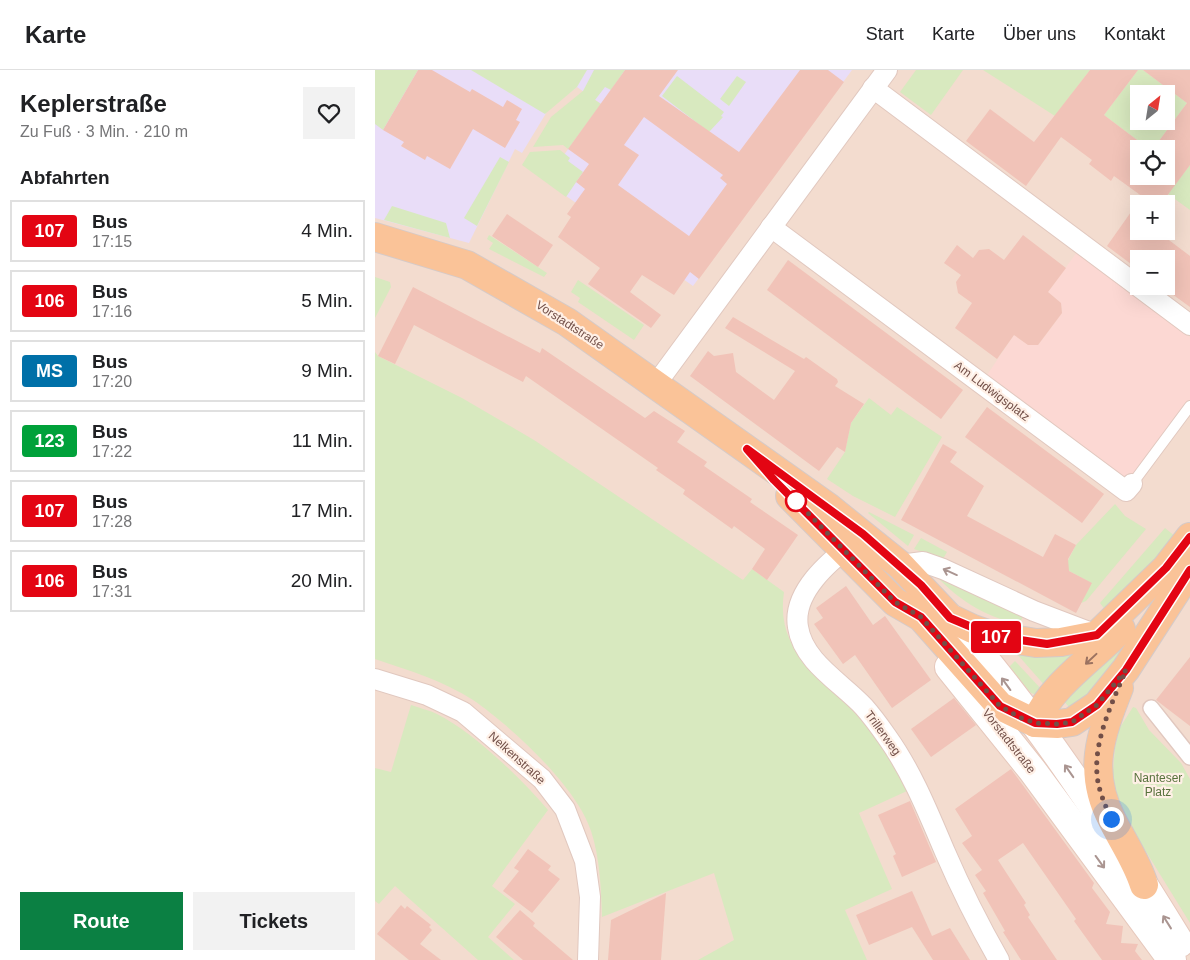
<!DOCTYPE html>
<html lang="de">
<head>
<meta charset="utf-8">
<style>
  body { margin:0; font-family:Helvetica,sans-serif; background:#f2f2f2; color:#202124; height:100vh; display:flex; flex-direction:column; font-size:19px; white-space:nowrap }
  * { box-sizing:border-box; margin:0 }
  p { font-size:16px; color:#757577 }
  .icon { flex:none; width:28px; height:28px; fill:none; stroke:currentColor; stroke-width:2; stroke-linecap:round; stroke-linejoin:round }
  .map { position:relative; flex:1; overflow:hidden }
  .sheet { display:flex; flex-direction:column; background:#fff; width:375px }
  .sheet>* { flex:none }
  .badge { padding:0 10px; border-radius:4px; font-size:18px; line-height:32px }
  .needle { width:32px; rotate:30deg }
  .fabs { position:absolute; left:755px; top:15px; display:grid; gap:10px }
  .fabs a { display:grid; place-items:center; width:45px; height:45px; border-radius:0px; background:#fff; box-shadow:0 5px 20px #0002; font-size:25px }
  .you { position:absolute; width:25px; height:25px; margin:-12px; border:4px solid #fff; border-radius:50%; background:#1a73e8; box-shadow:0 0 0 8px #1a73e833 }
  .map>.badge { position:absolute; translate:-50% -50%; box-shadow:0 0 0 2px #fff }
  h2 { padding:0 20px; font-size:19px; line-height:45px }
  .round { display:grid; place-items:center; flex:none; width:52px; height:52px; border-radius:0px; background:#f2f2f2 }
  .headline { display:flex; align-items:center; justify-content:space-between; height:85px; padding:0 20px }
  h1 { font-size:24px; font-weight:700; line-height:38px }
  .primary-button { display:flex; gap:10px; margin-top:auto; padding:10px 20px }
  .primary-button a { flex:1; height:58px; border-radius:0px; background:#0b8043; color:#fff; font-size:20px; font-weight:700; line-height:58px; text-align:center }
  .primary-button a+a { background:#f2f2f2; color:#202124 }
  ul { padding:0; list-style:none }
  li { display:flex; align-items:center; gap:15px; height:62px; margin:0 10px 8px; padding:0 10px; border:2px solid #e0e0e0; border-radius:0px }
  li div { flex:1 }
  li b { display:block; font-size:19px }
  li em { font-style:normal }
  li .badge { min-width:55px; font-weight:700; text-align:center }
  header { display:flex; align-items:center; gap:30px; box-sizing:border-box; height:70px; padding:0 25px; background:#fff; border-bottom:1px solid #e0e0e0 }
  header strong { font-size:24px }
  nav { display:flex; gap:28px; margin-inline-start:auto; font-size:18px }
  main { display:flex; flex:1; min-height:0 }
  .map>svg:first-child { display:block }
</style>
</head>
<body>
<header>
<strong>Karte</strong>
<nav><a>Start</a><a>Karte</a><a>Über uns</a><a>Kontakt</a></nav>
</header>
<main>
<section class="sheet">
<div class="headline"><div><h1>Keplerstraße</h1><p>Zu Fuß · 3 Min. · 210 m</p></div><a class="round"><svg class="icon" aria-label="heart" viewBox="0 0 24 24"><path d="M12 20l-8-8c-3-5 5-10 8-4 3-6 11-1 8 4z"/></svg></a></div>
<h2>Abfahrten</h2>
<ul>
<li><span class="badge" style="background:#e30513;color:#fff">107</span><div><b>Bus</b><p>17:15</p></div><em>4 Min.</em></li>
<li><span class="badge" style="background:#e30513;color:#fff">106</span><div><b>Bus</b><p>17:16</p></div><em>5 Min.</em></li>
<li><span class="badge" style="background:#0070a8;color:#fff">MS</span><div><b>Bus</b><p>17:20</p></div><em>9 Min.</em></li>
<li><span class="badge" style="background:#00a13a;color:#fff">123</span><div><b>Bus</b><p>17:22</p></div><em>11 Min.</em></li>
<li><span class="badge" style="background:#e30513;color:#fff">107</span><div><b>Bus</b><p>17:28</p></div><em>17 Min.</em></li>
<li><span class="badge" style="background:#e30513;color:#fff">106</span><div><b>Bus</b><p>17:31</p></div><em>20 Min.</em></li>
</ul>
<div class="primary-button"><a>Route</a><a>Tickets</a></div>
</section>
<div class="map">
<svg width="815" height="890" viewBox="0 0 815 890">
  <rect width="100%" height="100%" fill="#fcebe0"/>
  <path fill="#f3dccf" fill-rule="evenodd" d="M0,0h815v890h-815zM764,24h27v27h-27zM764,79h27v27h-27zM764,134h27v27h-27zM764,189h27v27h-27z"/>
  <path fill="#fcd8d3" d="M702,182l113,85v69l-58,78 -145,-109 27,-40 14,10h10l24,-32 -1,-10 -13,-11z"/>
  <path fill="#e9ddf8" d="M0,0h477l-159,216 -148,-105 56,-77 -24,-17 -29,23 -26,43 -7,-4 -46,94 -94,-25z"/>
  <g fill="#d8e9bf" fill-rule="evenodd">
    <path d="M0,0h43l-35,60 -8,-6z"/>
    <path d="M96,0h116l-10,17 -32,27z"/>
    <path d="M219,0h31l-14,20 -6,-3 -10,13 6,4 -33,45 -5,-4 -30,2 18,-30 32,-26z"/>
    <path d="M541,0h47l-32,45 -31,-23z"/>
    <path d="M608,0h107l-35,46z"/>
    <path d="M763,0h5l44,33 -34,46h-4l-45,-34zM764,24h27v27h-27z"/>
    <path d="M302,6l47,36 -3,4 2,1 -14,15 -47,-36z"/>
    <path d="M362,6l9,6 -17,24 -9,-7z"/>
    <path d="M185,80l10,8 -2,3 15,11 -17,25 -44,-32 8,-13z"/>
    <path d="M125,87l9,5 -32,64 -13,-8z"/>
    <path d="M815,95v45l-22,-16z"/>
    <path d="M17,136l54,17 4,15 -66,-18z"/>
    <path d="M114,165l58,38 -3,4 -55,-28 4,-6 -6,-4z"/>
    <path d="M0,207l15,5 1,5 -16,31z"/>
    <path d="M203,210l66,45 -10,15 -56,-38 2,-4 -9,-6z"/>
    <path d="M0,282l3,4 84,42 72,42 209,140 9,-11 32,23c-9,61 37,83 72,122 21,23 37,50 51,77l-48,22 33,76 -47,21 22,50h-169l36,-20 -20,-67 -112,44c-1,-28 -2,-59 -11,-86 -14,-44 -80,-105 -118,-131 -29,-19 -65,-30 -98,-41z"/>
    <path d="M494,328l22,17 6,-8 45,30 -47,80 -42,-21 -26,-17 18,-27 6,-29z"/>
    <path d="M740,434l10,12 21,13 -60,72 -5,2 10,-20 -27,-15 12,-23z"/>
    <path d="M494,442l45,23 -6,11 -40,-33z"/>
    <path d="M790,458l12,10 -71,73 -6,-8z"/>
    <path d="M546,468l26,14 -4,7 -29,-10z"/>
    <path d="M557,501l93,42 -6,11c-35,-7 -64,-26 -87,-53z"/>
    <path d="M779,532l7,5 -79,95 -13,5 -8,-9 75,-72z"/>
    <path d="M727,569l-55,49 -30,-34 1,-3z"/>
    <path d="M640,591l28,30 -6,4 -6,-2 -22,-26z"/>
    <path d="M36,635c8,3 18,5 26,9 36,18 85,65 111,96l-56,76 23,18 -27,33 26,23h-36l-83,-74 -16,18 -4,-3v-133l16,4z"/>
    <path d="M758,637l3,1 13,22 32,33 9,16v144l-56,-91 -20,-41 -2,-10 3,-33 4,-19z"/>
  </g>
  <g fill="#f1c3b8" fill-rule="evenodd">
    <path d="M43,0h14l38,22 2,-3 31,18 4,-7 15,9 -6,11 4,2 -15,26 -32,-19 -23,40 -23,-13 -2,4 -24,-14 3,-4 -21,-12z"/>
    <path d="M250,0h53l-19,26 80,56 61,-82h28l16,12 -145,197 -9,-7 -16,23 -32,-20 -12,17 31,23 -10,13 -63,-44 12,-16 -42,-31 13,-20 -4,-3 18,-25 -9,-7 13,-18 -21,-15zM269,47l79,58 -3,3 7,6 -38,52 -71,-51 21,-30 -15,-10z"/>
    <path d="M715,0h48l-34,45 45,34h-10v27h27v-27h-13l34,-46 -44,-33h47v95l-29,39h-24l6,-7 -29,-21 -3,5 -22,-17 3,-4 -31,-23 -35,49 -60,-45 24,-32 44,33z"/>
    <path d="M756,142l8,6v13h18l33,25v51l-29,-21h5v-27h-27v11l-32,-24z"/>
    <path d="M132,144l46,31 -15,22 -46,-31z"/>
    <path d="M648,165l43,33 -18,24 13,11 1,10 -24,32h-10l-14,-10 -17,24 -42,-31 17,-25 -14,-10 -2,-11 5,-7 -17,-12 13,-18 16,13 6,-8 10,-1 15,11z"/>
    <path d="M413,190l175,130 -22,29 -174,-129z"/>
    <path d="M38,217l127,66 2,-5 103,70 9,-7 31,20 -8,11 30,20 -3,4 48,33 -2,3 48,33 -31,45 -15,-11 13,-20 -31,-23 -2,3 -49,-35 2,-4 -29,-20 2,-2 -132,-92 -3,6 -109,-57 -19,39 -17,-8z"/>
    <path d="M358,247l71,42 2,-2 31,22 1,3 -3,4 29,18 -13,19 -6,29 -8,-5 -18,24 -129,-95 18,-25 6,5 19,-3 3,19 38,28 21,-29 -70,-43z"/>
    <path d="M612,337l117,87 -22,29 -117,-86z"/>
    <path d="M568,374l14,8 -7,10 34,24 -17,30 76,41 12,-23 21,11 -8,14 1,12 23,12 -16,30 -175,-93z"/>
    <path d="M471,516l27,39 12,-9 46,64 -39,28 -37,-53 -12,9 -29,-40 9,-6 -7,-10z"/>
    <path d="M815,587v69l-34,-26z"/>
    <path d="M579,628l22,27 -45,32 -20,-28z"/>
    <path d="M636,699l83,114 -2,5 18,24 -4,12 17,2 -2,17 17,1 -3,7 7,9h-40l-28,-39 2,-2 -53,-76 -25,17 28,43 -2,2 6,10 -2,2 29,43h-36l-18,-28 2,-1 -22,-38 3,-2 -11,-16 7,-5 -20,-27 10,-7 -17,-27z"/>
    <path d="M535,731l26,61 -34,15 -9,-21 3,-2 -18,-39z"/>
    <path d="M153,779l23,17 -3,4 12,9 -28,34 -29,-22 16,-20 -5,-3z"/>
    <path d="M537,821l20,45 18,-8 20,32h-37l-21,-33 -43,18 -13,-30z"/>
    <path d="M291,823l-5,67h-53l3,-40z"/>
    <path d="M26,835l4,4 2,-3 24,19 -2,2 3,3 -12,14 21,16h-32l-32,-26z"/>
    <path d="M145,840l15,13 -2,3 40,34h-50l-27,-23z"/>
  </g>
  <g fill="none" stroke-linecap="round" stroke-linejoin="round">
    <g stroke="#e1c8bf" stroke-width="12">
      <path id="service" d="M757,414l58,-78"/>
    </g>
    <g stroke="#e1c8bf" stroke-width="18">
      <path id="pedestrian" d="M776,638l39,49"/>
    </g>
    <g stroke="#e1c8bf" stroke-width="22">
      <g id="minor">
        <path d="M498,18l317,237"/>
        <path d="M396,157l355,264 6,-7"/>
        <path d="M281,314l231,-314"/>
        <path d="M479,472c-24,19 -62,50 -56,85 5,35 44,56 66,80 8,9 16,20 23,30 25,35 41,75 58,115 16,37 34,73 54,108"/>
        <path d="M525,495l23,-3 20,7 91,42 63,24"/>
        <path d="M0,609l52,16 36,17 79,67 23,30 20,52 5,36 -2,63"/>
      </g>
    </g>
    <g stroke="#e6c8bc" stroke-width="30">
      <g id="secondary">
        <path d="M575,548c88,100 160,211 230,325"/>
        <path d="M574,597l83,103 140,190"/>
      </g>
    </g>
    <g stroke="#d5cac8" stroke-width="30">
      <g id="primary">
        <path d="M0,167l92,28 100,57 261,185 72,58 50,53 23,11 20,7 43,7 25,-1 36,-7 69,-67 24,-31"/>
        <path d="M415,426l105,106 26,15 79,89 35,17 23,1 14,-2 25,-17 29,-36 64,-99"/>
        <path d="M744,618c-19,48 -32,84 -7,132 11,22 25,42 32,65"/>
        <path d="M660,653c16,-38 58,-65 86,-94"/>
      </g>
    </g>
    <use href="#service" stroke="#fff" stroke-width="10"/>
    <use href="#pedestrian" stroke="#fff" stroke-width="15"/>
    <use href="#minor" stroke="#fff" stroke-width="20"/>
    <use href="#secondary" stroke="#fff" stroke-width="28"/>
    <use href="#primary" stroke="#fac398" stroke-width="28"/>
  </g>
  <defs><path id="oneway-shaft" d="M-6 0H5M1.5-3L5.5 0L1.5 3" fill="none" stroke-width="1.6" stroke-linecap="round" stroke-linejoin="round" transform="scale(1.25)"/></defs>
  <g stroke="#aa9591">
    <use href="#oneway-shaft" transform="translate(575 502) rotate(-156)"/>
    <use href="#oneway-shaft" transform="translate(631 614) rotate(-126)"/>
    <use href="#oneway-shaft" transform="translate(694 701) rotate(-125)"/>
    <use href="#oneway-shaft" transform="translate(725 792) rotate(54)"/>
    <use href="#oneway-shaft" transform="translate(792 852) rotate(-122)"/>
  </g>
  <use stroke="#9b7260" href="#oneway-shaft" transform="translate(716 589) rotate(137)"/>
  <g fill="none" stroke-linecap="round" stroke-linejoin="round">
    <g stroke="#fff" stroke-width="11">
      <path id="line" d="M815,467l-24,31 -69,67 -50,9 -54,-8 -43,-18 -29,-33 -58,-51 -116,-85 27,31 121,122 26,15 79,89 35,17 22,1 15,-2 25,-17 29,-35 64,-100"/>
    </g>
    <use href="#line" stroke="#e30513" stroke-width="8"/>
    <path stroke="#724f48" stroke-width="5" stroke-dasharray="0 9" d="M421,431l99,101 26,15 79,89 19,11 16,6 22,1 15,-2 25,-17 29,-35c-13,31 -32,69 -29,104 1,16 8,30 14,45"/>
  </g>
  <circle fill="#fff" stroke="#e30513" stroke-width="2.5" cx="421" cy="431" r="10"/>
  <g text-anchor="middle" stroke-width="4.5" stroke-linejoin="round" paint-order="stroke">
    <g font-size="12" fill="#724f48" stroke="#fff0e6">
      <text transform="translate(195 255) rotate(33)" y="4">Vorstadtstraße</text>
      <text transform="translate(617 321) rotate(37)" y="4">Am Ludwigsplatz</text>
      <text transform="translate(508 663) rotate(54)" y="4">Trillerweg</text>
      <text transform="translate(634 671) rotate(52)" y="4">Vorstadtstraße</text>
      <text transform="translate(142 688) rotate(42)" y="4">Nelkenstraße</text>
    </g>
    <g font-size="12" fill="#58723d" stroke="#fff0e6">
      <text x="783" y="712">Nanteser<tspan x="783" dy="14">Platz</tspan></text>
    </g>
  </g>
</svg>
<div class="fabs">
<a><svg class="needle" viewBox="-14 -14 28 28"><path d="M0-13l5 13h-10z" fill="#e53935"/><path d="M0 13l5-13h-10z" fill="#757577"/></svg></a>
<a><svg class="icon" aria-label="locate" viewBox="0 0 24 24"><circle cx="12" cy="12" r="6"/><path d="M12 2v4M12 18v4M2 12h4M18 12h4"/></svg></a>
<a>+</a>
<a>−</a>
</div>
<div class="you" style="left:736px;top:749px"></div>
<b class="badge" style="left:621px;top:567px;background:#e30513;color:#fff">107</b>
</div>
</main>
</body>
</html>
